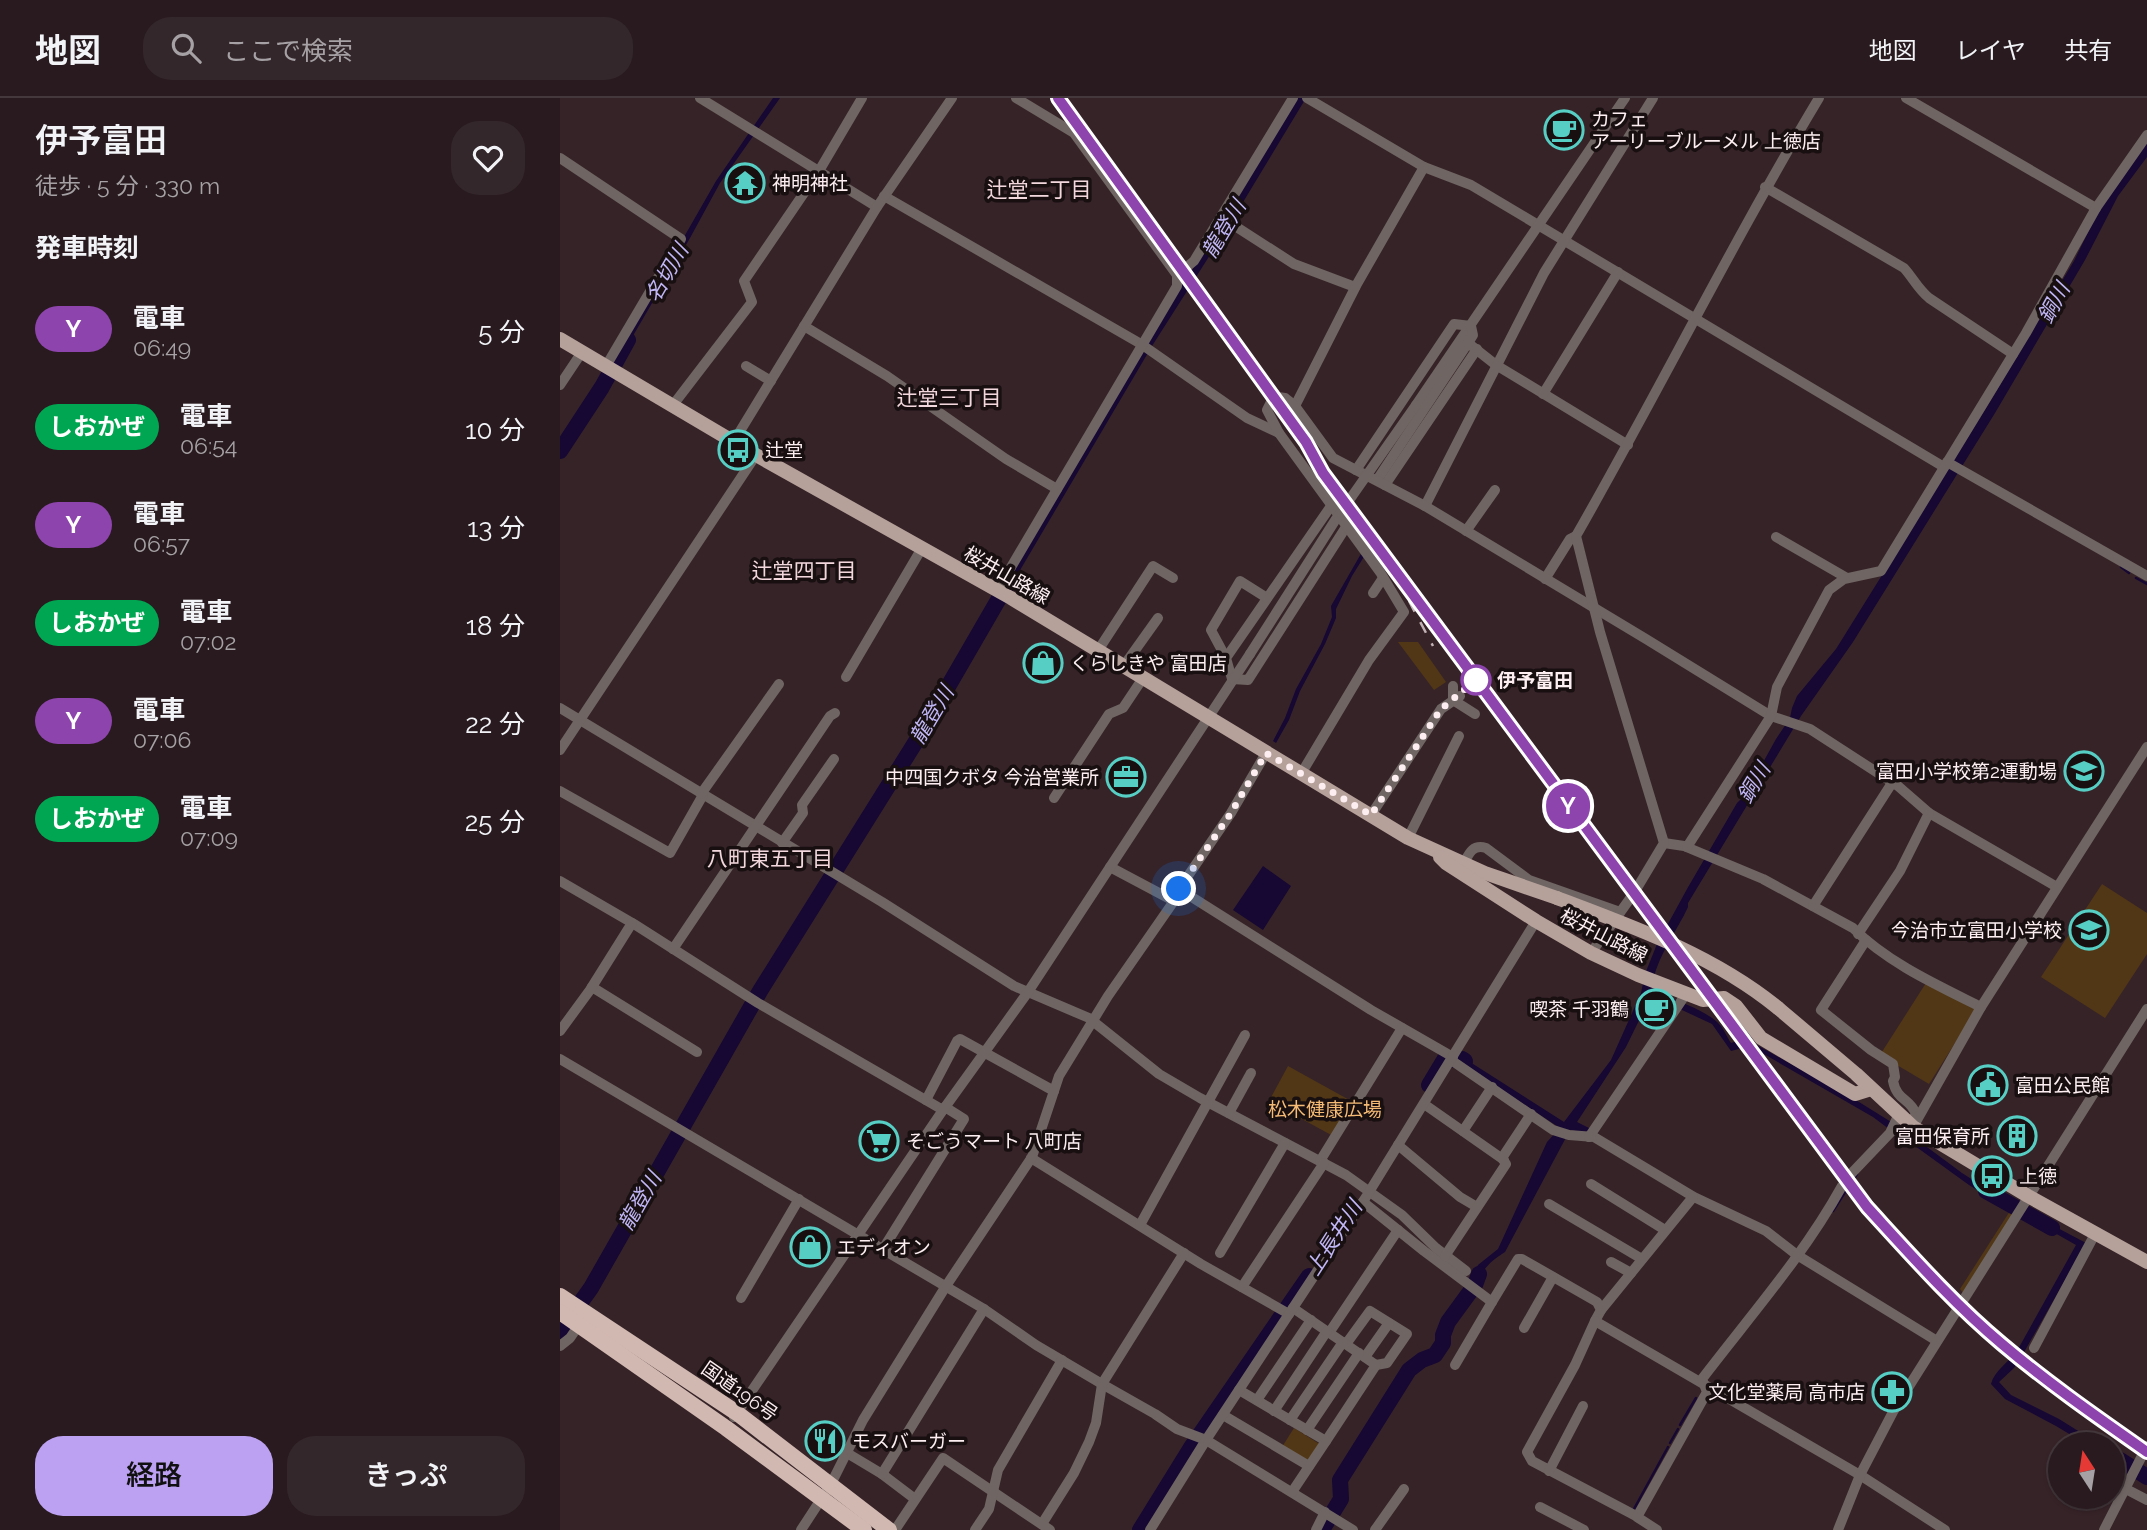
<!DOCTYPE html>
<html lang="ja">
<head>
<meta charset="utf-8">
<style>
  body { margin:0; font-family:Raleway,"Noto Sans JP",sans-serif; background:#34272b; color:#f1f3f6; height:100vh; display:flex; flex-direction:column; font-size:26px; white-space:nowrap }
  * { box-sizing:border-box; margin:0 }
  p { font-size:23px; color:#a5a1a4 }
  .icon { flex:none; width:38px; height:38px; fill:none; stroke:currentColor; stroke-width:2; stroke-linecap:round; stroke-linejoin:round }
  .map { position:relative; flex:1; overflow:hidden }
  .panel { display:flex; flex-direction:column; background:#281a1e; width:560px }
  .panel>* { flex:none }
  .badge { padding:0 14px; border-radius:23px; font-size:24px; line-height:46px }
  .needle { width:46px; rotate:348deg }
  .fabs { position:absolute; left:1488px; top:1334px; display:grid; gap:14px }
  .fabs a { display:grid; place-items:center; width:77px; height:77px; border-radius:50%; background:#281a1e; box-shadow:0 2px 5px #0004,0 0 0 2px #44383c; font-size:35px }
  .you { position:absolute; width:35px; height:35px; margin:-18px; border:5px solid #fff; border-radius:50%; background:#1a73e8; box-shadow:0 0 0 10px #1a73e833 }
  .map>.badge { position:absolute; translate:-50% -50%; box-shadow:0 0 0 4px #fff }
  h2 { padding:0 35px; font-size:26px; line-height:63px }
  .round { display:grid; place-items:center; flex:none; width:74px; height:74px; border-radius:28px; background:#34272b }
  .summary { display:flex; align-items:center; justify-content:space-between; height:119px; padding:0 35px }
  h1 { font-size:33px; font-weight:600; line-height:52px }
  .cta { display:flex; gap:14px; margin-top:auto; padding:14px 35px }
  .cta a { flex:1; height:80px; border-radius:28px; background:#bca0f2; color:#111; font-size:28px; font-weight:600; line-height:80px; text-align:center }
  .cta a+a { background:#34272b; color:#f1f3f6 }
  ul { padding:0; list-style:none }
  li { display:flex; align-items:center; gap:21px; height:98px; padding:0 35px }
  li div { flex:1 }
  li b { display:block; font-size:26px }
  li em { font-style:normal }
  li .badge { min-width:77px; font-weight:700; text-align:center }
  header { display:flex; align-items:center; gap:42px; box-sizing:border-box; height:98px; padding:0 35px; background:#281a1e; border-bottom:2px solid #44383c }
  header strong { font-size:33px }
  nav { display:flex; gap:38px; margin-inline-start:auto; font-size:24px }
  .search { width:490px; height:63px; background:#34272b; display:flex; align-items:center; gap:18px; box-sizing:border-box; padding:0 24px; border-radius:28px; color:#a5a1a4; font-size:26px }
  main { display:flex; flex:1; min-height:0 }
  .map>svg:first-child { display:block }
</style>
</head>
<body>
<header>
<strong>地図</strong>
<div class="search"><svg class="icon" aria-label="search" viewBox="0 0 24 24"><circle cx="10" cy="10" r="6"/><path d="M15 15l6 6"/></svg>ここで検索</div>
<nav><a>地図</a><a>レイヤ</a><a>共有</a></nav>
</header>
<main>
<section class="panel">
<div class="summary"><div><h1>伊予富田</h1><p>徒歩 · 5 分 · 330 m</p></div><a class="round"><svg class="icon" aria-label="heart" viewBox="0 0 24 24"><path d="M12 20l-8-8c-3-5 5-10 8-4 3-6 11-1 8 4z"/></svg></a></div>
<h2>発車時刻</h2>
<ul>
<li><span class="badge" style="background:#8e44ad;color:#fff">Y</span><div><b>電車</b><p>06:49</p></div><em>5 分</em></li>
<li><span class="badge" style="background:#00a651;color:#fff">しおかぜ</span><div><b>電車</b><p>06:54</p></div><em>10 分</em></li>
<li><span class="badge" style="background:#8e44ad;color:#fff">Y</span><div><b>電車</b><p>06:57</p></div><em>13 分</em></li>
<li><span class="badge" style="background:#00a651;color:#fff">しおかぜ</span><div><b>電車</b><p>07:02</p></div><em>18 分</em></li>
<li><span class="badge" style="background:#8e44ad;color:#fff">Y</span><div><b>電車</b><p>07:06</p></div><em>22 分</em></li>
<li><span class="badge" style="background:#00a651;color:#fff">しおかぜ</span><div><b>電車</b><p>07:09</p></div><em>25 分</em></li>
</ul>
<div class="cta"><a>経路</a><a>きっぷ</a></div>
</section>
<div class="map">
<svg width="1587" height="1432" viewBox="0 0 1587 1432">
  <rect width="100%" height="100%" fill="#362328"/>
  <g fill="#513715">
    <path d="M838,544h20l28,40 -12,8z"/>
    <path d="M1542,786l45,29v41l-42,64 -64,-41z"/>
    <path d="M1366,885l50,27 -47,74 -49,-29z"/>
    <path d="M728,968l65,36 -20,34 -64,-35z"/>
    <path d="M1452,1110l5,3 -53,83 -4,-5z"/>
    <path d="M734,1330l27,17 -11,17 -28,-15z"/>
  </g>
  <g fill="#160733">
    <path d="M213,0h7l-60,85 -30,55 -70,120 -4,-2 100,-175z"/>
    <path d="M738,0h8l-75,124 -79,124 -143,243 -7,-3 178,-299 2,-7 9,-8z"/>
    <path d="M1587,44v15l-29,39 -33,64 -90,153 -142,229 -52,74 -113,187v4c-12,26 -31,49 -36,79l2,5c16,7 54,20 65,33 5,5 8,13 12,19l19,-6 5,7 104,58 45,28 58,43 42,27 -3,5 -32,-20 -65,-47h-3l-28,-21 -123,-71 -19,5 -19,-27 -30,-14 -13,-3 -18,-11 -25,51 -49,75 14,7 -3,4 -18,-3 -65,122c-14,9 -24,17 -28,35l-7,-4 8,-18 20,-16 49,-107 13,-14 -102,-67 1,-6 105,67 47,-62 30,-67 4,-19 12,-30 30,-55 50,-86 8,-8 31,-56 14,-21 2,-10 5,-12 39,-47 152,-244 86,-144 24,-49z"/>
    <path d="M802,454l3,3 -13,21 -16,33v9l-11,26 -25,47 -11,29 -13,23 -3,-2 12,-23 11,-29 25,-45 11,-27 -1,-11z"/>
    <path d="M703,768l28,20 -28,44 -30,-20z"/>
    <path d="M1475,1118l51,27 -63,111 -9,14 -15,14 12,13 48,24 40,25h-13l-30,-18 -51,-27 -14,-15c3,-13 18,-22 26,-33l59,-106 -44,-25z"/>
  </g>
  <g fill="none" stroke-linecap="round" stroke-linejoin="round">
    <g stroke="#160733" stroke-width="2.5">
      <path d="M1561,469l8,6"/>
      <path d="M1576,480l11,6"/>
      <path d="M1291,1085l6,-9"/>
      <path d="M1273,1113l14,-22"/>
      <path d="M1120,1327l16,-27"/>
      <path d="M1110,1345l8,-14"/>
      <path d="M1074,1411l34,-62"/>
    </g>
    <g stroke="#160733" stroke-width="16">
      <path d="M0,353l42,-64 26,-47"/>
      <path d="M869,987l15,-25 18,-1 3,2"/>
      <path d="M1426,1093l66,37"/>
      <path d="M0,1233l31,-43 169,-297 160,-256 88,-152"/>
      <path d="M1552,1357l35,22"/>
      <path d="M580,1432l52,-84 117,-170"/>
      <path d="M762,1432l19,-31 -1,-19 69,-110 13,-10 13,-5 8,-12v-8l5,-13 27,-37 4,-11"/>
    </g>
    <g stroke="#6f6562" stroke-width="10">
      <path d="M140,0l177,109"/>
      <path d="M747,0l117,69 47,18 473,282"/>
      <path d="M1346,0l190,110"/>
      <path d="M0,60l121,81 -75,127"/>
      <path d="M1205,89l139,81c9,10 14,21 25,30l84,56"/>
      <path d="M324,98l257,148 106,74 32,15"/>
      <path d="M661,119l73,47 61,23"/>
      <path d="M617,177l17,-14 99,-163"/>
      <path d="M244,228l83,50 119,83 51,30"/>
      <path d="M908,245l28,22 132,80"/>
      <path d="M186,268l25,15"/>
      <path d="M0,287l22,-33"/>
      <path d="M983,296l75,-122"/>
      <path d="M113,307l79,-103 -8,-21 75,-110 43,-73"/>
      <path d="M856,307l209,-307"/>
      <path d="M735,308l62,-122 67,-117"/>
      <path d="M174,343l143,-234 75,-109"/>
      <path d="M1387,364l200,114"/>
      <path d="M796,372l98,-146 17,2 2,9 -5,8 -91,137"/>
      <path d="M825,387l92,-136"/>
      <path d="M771,408l-105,152 6,21 16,1 98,-153"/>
      <path d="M865,408l119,-233 109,-175"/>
      <path d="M906,433l29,-41"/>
      <path d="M1216,439l71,41"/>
      <path d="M985,481l25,-40 6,-3"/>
      <path d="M437,493l180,-305v-11l-103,-142 -58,-35"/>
      <path d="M813,495l10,-15"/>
      <path d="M537,554l56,-86 20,12"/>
      <path d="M666,560l-15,-28 29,-49 27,17"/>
      <path d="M563,569l35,-49"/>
      <path d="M286,579l76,-129"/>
      <path d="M893,588v14l22,14"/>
      <path d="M0,610l322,194 132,84 75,32 70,56 41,24 146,77 56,40 34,33 30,23"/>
      <path d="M0,652l196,-295"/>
      <path d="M741,676l68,-114 35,-48 -24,-40 -101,-139 -12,-23 4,-8 7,-5 7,1 10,8 38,52 92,48 221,133 125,77 39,13 88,57 31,27 128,74"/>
      <path d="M0,693l110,62 33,-58"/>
      <path d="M141,696l78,-110"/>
      <path d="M494,700l55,-84 14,-6 20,-30"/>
      <path d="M811,717l70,-106 19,-13"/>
      <path d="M848,740l51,-102"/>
      <path d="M222,745l21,-30 -1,-8 32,-46"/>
      <path d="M1104,745l20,3 79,33 90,49c35,35 84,57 128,79"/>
      <path d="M1127,749l84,-131 6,-29 52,-97 15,-11 37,-8 145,-238 70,-125 51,-73"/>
      <path d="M904,765c5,-10 9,-19 22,-15l43,32 91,32"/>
      <path d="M550,769l64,34"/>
      <path d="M0,783l74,43 124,79 185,107"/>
      <path d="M619,791l192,121 82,47"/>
      <path d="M1253,808l79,-123"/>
      <path d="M1298,836l42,-63 29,-58"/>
      <path d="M1306,842l-45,70 50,40 22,14 2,13 -2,4c4,20 17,17 23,33l-4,6"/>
      <path d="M113,851l157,-233 5,-3"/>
      <path d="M1031,855l43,-60 30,-50 -64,-211 -24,-96c83,-145 157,-295 243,-438"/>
      <path d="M32,889l105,65"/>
      <path d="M0,933l30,-41 42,-67"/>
      <path d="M0,961l424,250 52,36 66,39 53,30 22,15 29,11 147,90"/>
      <path d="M891,962l102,70 16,5 25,2 100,60 72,34 31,24 140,86"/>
      <path d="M366,1002l31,-59 3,-2 94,52"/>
      <path d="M864,1006l80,56"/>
      <path d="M669,1015l22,-40"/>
      <path d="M1353,1029l68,-120 166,-260"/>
      <path d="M903,1033l29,-44"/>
      <path d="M1029,1039l97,-143"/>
      <path d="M838,1047l62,52 17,10"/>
      <path d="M471,1060l170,106 88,50"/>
      <path d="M760,1063l82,-133"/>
      <path d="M1289,1078l41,-43 9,-19"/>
      <path d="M1031,1086l74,46"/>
      <path d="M803,1104l61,49 68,51 26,-43h4l75,43 4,8 -6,11 265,154 85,55"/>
      <path d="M989,1106l93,55"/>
      <path d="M580,1127l105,-190"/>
      <path d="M323,1151l81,-130 -19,-12"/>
      <path d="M660,1155l65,-110"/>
      <path d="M885,1158l61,-92 -4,-6 29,-44"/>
      <path d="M1051,1164l20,11"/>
      <path d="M682,1189l82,-124"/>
      <path d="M181,1200l58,-99"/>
      <path d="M1041,1212l92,-113"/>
      <path d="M1035,1223l-20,44 -48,87 5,9 106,56"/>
      <path d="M964,1230l29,-51"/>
      <path d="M769,1235l69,-103"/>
      <path d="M786,1246l24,-33 37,23 -20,29 -11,2"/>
      <path d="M0,1248l10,-8 11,-16"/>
      <path d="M1474,1250l61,-114"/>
      <path d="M805,1259l24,-34"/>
      <path d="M895,1267l37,-63"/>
      <path d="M679,1292l87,51 50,-76 -83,-57"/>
      <path d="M697,1302l54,-80"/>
      <path d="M714,1313l53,-80"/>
      <path d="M663,1317l86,51"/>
      <path d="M174,1319l209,-307 85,-118 222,-338"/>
      <path d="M730,1322l53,-78"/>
      <path d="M747,1332l52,-77"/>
      <path d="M287,1355l35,21 33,25"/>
      <path d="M989,1373l34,-65"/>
      <path d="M322,1376l102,-165"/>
      <path d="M1566,1391l21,11"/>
      <path d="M732,1394l34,-51"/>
      <path d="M980,1409l44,23"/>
      <path d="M482,1426l32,-51 15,-31 7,-19 6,-39 82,-131"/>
      <path d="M241,1432l30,-46 32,-64 83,-134 86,-129 27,-81 49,-80 66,-95 5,-12 52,-76 35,-60"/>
      <path d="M335,1432l48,-72 107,72"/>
      <path d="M415,1432l14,-21 9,-39 64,-110"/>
      <path d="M590,1432l56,-90 160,-243 170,-276"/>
      <path d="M756,1432l9,-18"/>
      <path d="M815,1432l29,-41"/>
      <path d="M1097,1432l-20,-13 70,-125 -5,-13c48,-63 102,-124 140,-193"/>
      <path d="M1278,1432l22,-55 34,-65 253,-401"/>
      <path d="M1544,1432l43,-84"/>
    </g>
    <g stroke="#b5a09a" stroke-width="14">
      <path d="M0,241l196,116 255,143 397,240 77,35 72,25"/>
      <path d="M880,759l6,6 90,58 55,32 47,22 65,25 21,-2 12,8 25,32 94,56 16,-5"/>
      <path d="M1218,910l78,66 57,53 115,69 119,66"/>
    </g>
    <g stroke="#d1b8b0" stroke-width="16">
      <path d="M0,1198l177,117 152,117"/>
      <path d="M0,1214l166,116 138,102"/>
    </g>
    <g stroke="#c0b1b4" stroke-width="2.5" stroke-dasharray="12 12" stroke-linecap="butt">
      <path d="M498,0l253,349"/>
      <path d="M746,344l17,31 544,734c43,47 86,96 135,137 46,39 95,74 145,108"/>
      <path d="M849,503l24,45"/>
    </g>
    <path stroke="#6f6562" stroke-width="10" d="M690,556l86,-135 80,-114"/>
    <path stroke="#b5a09a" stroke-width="14" d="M997,800c77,29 156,57 221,110"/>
  </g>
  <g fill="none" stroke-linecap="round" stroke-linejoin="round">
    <g stroke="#fff" stroke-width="16">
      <path id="line" d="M498,0l248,344 17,31 544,734c43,47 86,96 135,137 46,39 95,73 145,108"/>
    </g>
    <use href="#line" stroke="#8e44ad" stroke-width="10"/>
    <path stroke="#fceef1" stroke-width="7" stroke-dasharray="0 12.6" d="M619,791l52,-76 35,-60 105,62 70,-106 35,-29"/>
  </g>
  <defs>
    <g id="cafe-ring" transform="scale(2.0125)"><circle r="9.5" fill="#180f11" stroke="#56cec3" stroke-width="1.5"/><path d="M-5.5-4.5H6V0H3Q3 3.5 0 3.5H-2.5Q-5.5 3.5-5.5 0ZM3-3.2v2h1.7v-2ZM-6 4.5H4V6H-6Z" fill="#56cec3"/></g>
    <g id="temple-ring" transform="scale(2.0125)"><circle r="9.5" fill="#180f11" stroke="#56cec3" stroke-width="1.5"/><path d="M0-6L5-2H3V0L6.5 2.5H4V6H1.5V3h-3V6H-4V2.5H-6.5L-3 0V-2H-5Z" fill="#56cec3"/></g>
    <g id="bus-ring" transform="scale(2.0125)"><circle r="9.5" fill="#180f11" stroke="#56cec3" stroke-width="1.5"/><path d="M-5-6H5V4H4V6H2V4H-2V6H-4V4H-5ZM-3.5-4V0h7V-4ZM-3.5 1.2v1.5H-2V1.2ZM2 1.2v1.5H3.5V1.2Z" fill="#56cec3"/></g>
    <g id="shop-ring" transform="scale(2.0125)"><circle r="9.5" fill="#180f11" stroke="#56cec3" stroke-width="1.5"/><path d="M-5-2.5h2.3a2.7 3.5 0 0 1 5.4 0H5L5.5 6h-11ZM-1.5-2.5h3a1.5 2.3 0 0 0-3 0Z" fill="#56cec3"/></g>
    <g id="school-ring" transform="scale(2.0125)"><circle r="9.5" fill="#180f11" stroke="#56cec3" stroke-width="1.5"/><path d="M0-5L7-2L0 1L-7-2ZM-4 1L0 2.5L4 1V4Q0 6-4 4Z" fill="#56cec3"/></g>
    <g id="office-ring" transform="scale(2.0125)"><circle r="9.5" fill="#180f11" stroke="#56cec3" stroke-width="1.5"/><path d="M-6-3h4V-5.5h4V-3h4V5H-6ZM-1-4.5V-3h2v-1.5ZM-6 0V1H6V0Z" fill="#56cec3"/></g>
    <g id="civic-ring" transform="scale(2.0125)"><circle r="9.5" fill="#180f11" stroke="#56cec3" stroke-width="1.5"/><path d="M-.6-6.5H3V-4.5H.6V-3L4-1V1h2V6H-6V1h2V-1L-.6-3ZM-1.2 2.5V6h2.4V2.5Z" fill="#56cec3"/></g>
    <g id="building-ring" transform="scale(2.0125)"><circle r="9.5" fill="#180f11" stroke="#56cec3" stroke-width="1.5"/><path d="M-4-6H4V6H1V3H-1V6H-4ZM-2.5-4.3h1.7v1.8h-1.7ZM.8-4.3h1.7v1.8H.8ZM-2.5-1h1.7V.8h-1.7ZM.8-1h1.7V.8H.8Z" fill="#56cec3"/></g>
    <g id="supermarket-ring" transform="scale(2.0125)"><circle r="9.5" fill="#180f11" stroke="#56cec3" stroke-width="1.5"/><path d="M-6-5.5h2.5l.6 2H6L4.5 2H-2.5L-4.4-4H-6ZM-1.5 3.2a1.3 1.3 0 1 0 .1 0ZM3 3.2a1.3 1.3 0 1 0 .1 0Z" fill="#56cec3"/></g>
    <g id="pharmacy-ring" transform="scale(2.0125)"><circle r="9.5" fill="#180f11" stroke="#56cec3" stroke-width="1.5"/><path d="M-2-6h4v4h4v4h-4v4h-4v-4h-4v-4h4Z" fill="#56cec3"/></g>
    <g id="restaurant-ring" transform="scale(2.0125)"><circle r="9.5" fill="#180f11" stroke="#56cec3" stroke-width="1.5"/><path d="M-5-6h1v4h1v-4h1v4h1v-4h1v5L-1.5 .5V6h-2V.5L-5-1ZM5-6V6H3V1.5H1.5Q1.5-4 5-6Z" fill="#56cec3"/></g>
  </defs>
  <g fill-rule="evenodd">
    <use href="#cafe-ring" x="1004" y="32"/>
    <use href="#temple-ring" x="185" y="85"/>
    <use href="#bus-ring" x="178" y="352"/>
    <use href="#shop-ring" x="483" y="565"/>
    <use href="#school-ring" x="1524" y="673"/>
    <use href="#office-ring" x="566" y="679"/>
    <use href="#school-ring" x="1529" y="832"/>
    <use href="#cafe-ring" x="1096" y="911"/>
    <use href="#civic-ring" x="1428" y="987"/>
    <use href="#building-ring" x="1457" y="1038"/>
    <use href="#supermarket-ring" x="319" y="1043"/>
    <use href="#bus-ring" x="1432" y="1078"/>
    <use href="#shop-ring" x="250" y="1149"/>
    <use href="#pharmacy-ring" x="1332" y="1294"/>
    <use href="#restaurant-ring" x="265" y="1343"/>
  </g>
  <circle fill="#fff" stroke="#8e44ad" stroke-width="3.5" cx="916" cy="582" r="14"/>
  <g text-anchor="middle" stroke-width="7" stroke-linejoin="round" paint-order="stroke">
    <g font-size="19" fill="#fceef1" stroke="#180f11" text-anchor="start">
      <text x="1031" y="28">カフェ<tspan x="1031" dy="22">アーリーブルーメル 上徳店</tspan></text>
      <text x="212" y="92">神明神社</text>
      <text x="205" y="359">辻堂</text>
      <text x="510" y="572">くらしきや 富田店</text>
      <text x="1497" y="680" text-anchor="end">富田小学校第2運動場</text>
      <text x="539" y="686" text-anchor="end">中四国クボタ 今治営業所</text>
      <text x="1502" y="839" text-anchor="end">今治市立富田小学校</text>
      <text x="1069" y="918" text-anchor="end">喫茶 千羽鶴</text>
      <text x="1455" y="994">富田公民館</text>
      <text x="1430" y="1045" text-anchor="end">富田保育所</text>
      <text x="346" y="1050">そごうマート 八町店</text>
      <text x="1459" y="1085">上徳</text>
      <text x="277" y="1156">エディオン</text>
      <text x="1305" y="1301" text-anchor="end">文化堂薬局 高市店</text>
      <text x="292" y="1350">モスバーガー</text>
    </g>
    <g font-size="19" fill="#fceef1" stroke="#180f11">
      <text transform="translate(447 477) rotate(30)" y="7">桜井山路線</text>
      <text transform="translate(1044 837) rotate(27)" y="7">桜井山路線</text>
      <text transform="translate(180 1293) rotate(35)" y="7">国道196号</text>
    </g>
    <g font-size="19" font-weight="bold" fill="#fceef1" stroke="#180f11" text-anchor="start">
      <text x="937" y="589">伊予富田</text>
    </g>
    <g font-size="19" fill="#f5bb74" stroke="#180f11">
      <text x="765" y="1018">松木健康広場</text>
    </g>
    <g font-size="21" fill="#f2d7dd" stroke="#180f11">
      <text x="479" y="99">辻堂二丁目</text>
      <text x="389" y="307">辻堂三丁目</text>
      <text x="244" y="480">辻堂四丁目</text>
      <text x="210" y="768">八町東五丁目</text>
    </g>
    <g font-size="21" font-style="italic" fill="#c1b7f6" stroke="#180f11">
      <text transform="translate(664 131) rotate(-59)" y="7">龍登川</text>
      <text transform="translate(107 175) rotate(-60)" y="7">名切川</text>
      <text transform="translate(1494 205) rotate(-61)" y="7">銅川</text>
      <text transform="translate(372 617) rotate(-59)" y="7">龍登川</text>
      <text transform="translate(1194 685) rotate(-59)" y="7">銅川</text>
      <text transform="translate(80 1103) rotate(-60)" y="7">龍登川</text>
      <text transform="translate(774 1140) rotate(-57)" y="7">上長井川</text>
    </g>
  </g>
</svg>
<div class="fabs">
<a><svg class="needle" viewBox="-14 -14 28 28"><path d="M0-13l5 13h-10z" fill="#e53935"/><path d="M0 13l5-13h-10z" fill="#a5a1a4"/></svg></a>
</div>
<div class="you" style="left:619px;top:791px"></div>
<b class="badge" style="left:1008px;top:708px;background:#8e44ad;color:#fff">Y</b>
</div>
</main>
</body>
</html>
